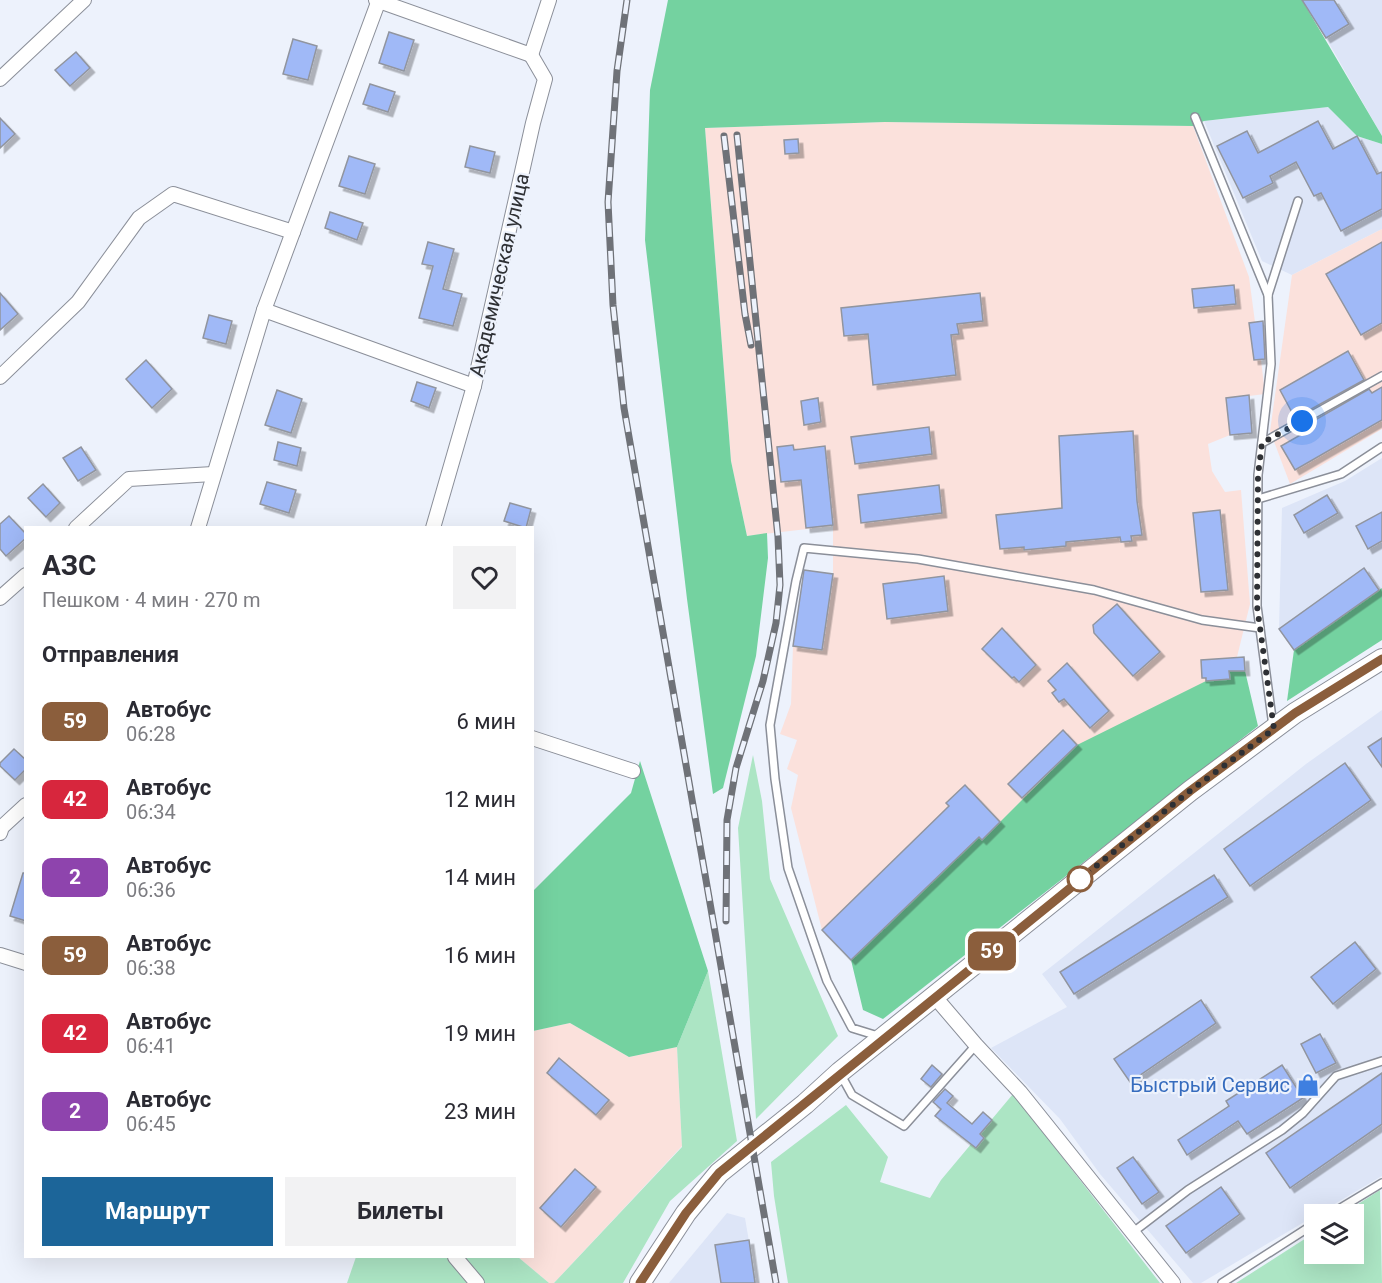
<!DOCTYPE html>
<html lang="ru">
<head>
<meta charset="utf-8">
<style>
  body { margin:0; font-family:Roboto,sans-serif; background:#f2f2f3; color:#2b2b33; height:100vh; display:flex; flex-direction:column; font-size:22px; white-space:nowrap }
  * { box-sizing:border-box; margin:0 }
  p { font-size:20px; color:#7c7c81 }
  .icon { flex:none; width:33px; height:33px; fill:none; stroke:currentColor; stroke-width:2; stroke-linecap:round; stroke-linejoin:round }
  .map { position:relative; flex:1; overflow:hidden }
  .sheet { position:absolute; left:24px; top:526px; width:510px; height:732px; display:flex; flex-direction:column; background:#fff; border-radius:0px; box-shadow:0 6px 24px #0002 }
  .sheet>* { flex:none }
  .badge { padding:0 12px; border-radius:9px; font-size:21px; line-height:39px }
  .controls { position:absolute; left:1304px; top:1204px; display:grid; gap:12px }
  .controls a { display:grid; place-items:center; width:60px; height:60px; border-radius:0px; background:#fff; box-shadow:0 6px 24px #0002; font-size:30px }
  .you { position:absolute; width:30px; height:30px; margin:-15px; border:4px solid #fff; border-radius:50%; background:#1a73e8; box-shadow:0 0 0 9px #1a73e833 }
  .map>.badge { position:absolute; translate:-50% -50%; box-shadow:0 0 0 3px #fff }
  h2 { padding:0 18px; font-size:22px; line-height:54px }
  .round { display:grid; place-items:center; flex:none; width:63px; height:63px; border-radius:0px; background:#f2f2f3 }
  .summary { display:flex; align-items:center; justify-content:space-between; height:102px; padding:0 18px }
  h1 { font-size:28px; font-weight:700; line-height:45px }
  .action { display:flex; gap:12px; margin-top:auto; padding:12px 18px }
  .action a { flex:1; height:69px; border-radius:0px; background:#1c6599; color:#fff; font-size:24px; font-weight:700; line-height:69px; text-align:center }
  .action a+a { background:#f2f2f3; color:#2b2b33 }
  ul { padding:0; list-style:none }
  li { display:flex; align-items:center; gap:18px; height:78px; padding:0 18px }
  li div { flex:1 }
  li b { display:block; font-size:22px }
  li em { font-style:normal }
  li .badge { min-width:66px; font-weight:700; text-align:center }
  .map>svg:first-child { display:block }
</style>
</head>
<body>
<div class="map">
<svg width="1382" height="1283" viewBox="0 0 1382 1283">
  <defs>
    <filter id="shadow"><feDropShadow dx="4.5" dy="4.5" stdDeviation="0" flood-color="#0004"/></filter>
  </defs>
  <rect width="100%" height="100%" fill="#edf2fc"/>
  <g fill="#dde5f7">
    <path d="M1302,0h80v136l-56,-98z"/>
    <path d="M1328,107l29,29 25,8v85l-90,46 -30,-14 -58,-140z"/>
    <path d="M1382,458v130l-88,62 -15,-21 3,-121 63,-27z"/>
    <path d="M1382,710v466l-181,107h-8l-93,-109 -40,-55 -69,-71 76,-41 -25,-33 264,-210z"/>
    <path d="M727,1213l18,5 11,65h-87z"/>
  </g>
  <g fill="#fbe1dc">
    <path d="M885,122l308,4 56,151 6,45 8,-1 5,38 -7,1 4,34 -16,2 3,37 -22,2 -22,9 4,27 13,21 16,-2 9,114 -13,53h7l1,14 -245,151 -18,18 -4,-3 -127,123 -29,-30 -31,-122 7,-33 -11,-6 10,-29 -17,-6 11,-30 2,-58 11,-76 29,4v-48l-86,10 -16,-75 -26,-333z"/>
    <path d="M1382,229v200l-92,55 -20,-53 22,-156z"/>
    <path d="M570,1023l59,34 48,-10 5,99 -128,137h-5l-31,-26h14l1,-226z"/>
  </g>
  <g fill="#ace5c4">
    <path d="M753,755l9,46 8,78 68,157 -82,83 -18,-291z"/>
    <path d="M708,971l29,170 -67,60 -47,82h-69l128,-136 -5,-100z"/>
    <path d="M1013,1094l147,189h-372l-14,-87 -3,-34 75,-57 42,52 -8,25 50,16 11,-18z"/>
    <path d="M1380,1190l2,93h-146l78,-50v21h39v-39h-12z"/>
    <path d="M356,1257h162l31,26h-202z"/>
  </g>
  <g fill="#74d2a0">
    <path d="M668,0h634l80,136v8l-25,-8 -29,-29 -124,14 -11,5 -308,-4 -180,6 26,333 16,75 20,-3 1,25 -12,98 -33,132 -10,6 -26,-195 -42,-359 5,-150z"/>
    <path d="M1382,588v52l-95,61 7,-51z"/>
    <path d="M1229,671h16l13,55 -375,293 -20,-9 -12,-50 128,-123 3,3 95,-95 129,-64 24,-2z"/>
    <path d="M640,761l68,210 -31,76 -48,10 -59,-34 -37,8v-140l98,-98z"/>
  </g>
  <g fill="#a0b9f7" stroke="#91959f" stroke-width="1.5" filter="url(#shadow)">
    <path d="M1302,0h32l15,24 -23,14z"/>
    <path d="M389,32l25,8 -10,31 -25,-8z"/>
    <path d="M293,39l24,7 -9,34 -25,-6z"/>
    <path d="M76,52l14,16 -20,18 -15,-16z"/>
    <path d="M370,84l25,8 -7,20 -25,-8z"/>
    <path d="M0,118l15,16 -15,14z"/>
    <path d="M1318,121l15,28 24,-13 20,38 5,-2v37l-41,22 -20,-38 -7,3 -18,-34 -26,14 3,7 -30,15 -26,-52 30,-15 11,22z"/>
    <path d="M798,139l1,14 -14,1 -1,-14z"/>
    <path d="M470,146l25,6 -5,21 -25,-6z"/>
    <path d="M349,156l26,8 -10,30 -26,-8z"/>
    <path d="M330,212l33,11 -6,17 -32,-12z"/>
    <path d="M428,242l26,7 -11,40 19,5 -9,32 -34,-8 14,-52 -11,-2z"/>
    <path d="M1382,242v81l-21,12 -35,-61z"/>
    <path d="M1234,285l2,19 -42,4 -2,-19z"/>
    <path d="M0,293l18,21 -18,16z"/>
    <path d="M980,293l3,28 -26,3 2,10 -8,1 5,40 -83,10 -5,-51 -24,2 -3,-28z"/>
    <path d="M209,315l23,6 -6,23 -23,-6z"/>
    <path d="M1263,321l2,38 -11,1 -5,-37z"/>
    <path d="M1348,351l16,29 -69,38 -15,-28z"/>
    <path d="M146,360l26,29 -20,19 -26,-29z"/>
    <path d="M417,382l19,6 -7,20 -18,-7z"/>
    <path d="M1382,387v33l-87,50 -14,-24 23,-13 -3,-5 68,-39 3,4z"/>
    <path d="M277,390l25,9 -11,34 -26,-8z"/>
    <path d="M1249,395l3,38 -22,2 -4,-37z"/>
    <path d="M818,398l3,24 -17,3 -3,-24z"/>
    <path d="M929,427l3,27 -77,10 -4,-27z"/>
    <path d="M1133,431l4,70 5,34 -11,1 1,5 -11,1 -1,-5 -54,5v4l-42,4v-3l-24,2 -4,-34 66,-7 -3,-72z"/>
    <path d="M278,442l23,6 -4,18 -23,-6z"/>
    <path d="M793,445l1,5 31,-4 8,79 -27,3 -5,-48 -20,2 -4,-35z"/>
    <path d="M81,447l15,23 -18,11 -15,-23z"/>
    <path d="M267,482l29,8 -7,23 -29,-9z"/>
    <path d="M43,484l17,19 -14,14 -18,-19z"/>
    <path d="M939,485l3,28 -81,10 -3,-28z"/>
    <path d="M1327,495l11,18 -34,20 -10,-18z"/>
    <path d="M510,503l21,6 -5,19 -22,-7z"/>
    <path d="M1220,510l8,80 -27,2 -8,-79z"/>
    <path d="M1382,512v29l-14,8 -12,-23z"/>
    <path d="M9,516l17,18v4l-20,18 -6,-7v-25z"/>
    <path d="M1364,568l15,22 -85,60 -15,-21z"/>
    <path d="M804,570l29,4 -11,76 -29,-4z"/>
    <path d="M944,576l4,35 -61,8 -4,-35z"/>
    <path d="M1117,604l43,48 -27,24 -39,-43 -1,-8z"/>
    <path d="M1002,628l34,37 -17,17 -5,-5 -2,1 -30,-29z"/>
    <path d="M1244,657l1,14h-16l1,8 -24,2v-3h-4l-1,-18z"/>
    <path d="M1067,663l42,48 -19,17 -26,-29 -5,3 -7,-9 4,-3 -8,-9z"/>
    <path d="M1063,730l14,15 -55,53 -14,-14z"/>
    <path d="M1382,738v29l-14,-20z"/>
    <path d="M14,749l12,11v9l-11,11 -15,-14v-3z"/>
    <path d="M1345,763l26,37 -121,86 -26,-37z"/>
    <path d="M965,785l35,37 -18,18 -3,-3 -128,123 -29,-30 127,-124 -3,-3z"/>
    <path d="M23,873h3v48l-16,-5z"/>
    <path d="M1214,875l14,22 -154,97 -14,-22z"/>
    <path d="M1355,942l21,27 -43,35 -22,-27z"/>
    <path d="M1201,1000l15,23 -86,59 -16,-23z"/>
    <path d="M1320,1034l16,29 -20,10 -15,-29z"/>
    <path d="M559,1058l50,42 -13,15 -49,-42z"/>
    <path d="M932,1065l10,9 -11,13 -10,-8z"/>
    <path d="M1282,1065l21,33 -56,36 -9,-13 -51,34 -9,-15 51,-34 -3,-5z"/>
    <path d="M1382,1073v51l-92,64 -24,-35z"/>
    <path d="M945,1089l8,7 -6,7 25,21 11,-12 9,8 -12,14 4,4 -8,10 -41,-32 6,-7 -8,-7z"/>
    <path d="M1133,1157l26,35 -17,12 -25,-36z"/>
    <path d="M575,1169l21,18 -35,40 -21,-19z"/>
    <path d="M1221,1187l19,27 -54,39 -20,-27z"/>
    <path d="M749,1240l6,43h-34l-6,-38z"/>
  </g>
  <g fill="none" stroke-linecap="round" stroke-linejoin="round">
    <g stroke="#8b8f99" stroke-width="10">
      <g id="lane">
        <path d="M1195,117l73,178"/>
        <path d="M1262,443l120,-67"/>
        <path d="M1258,499l83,-25 41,-27"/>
        <path d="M1273,726l-16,-120 1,-131 13,-111 -3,-69 30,-94"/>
        <path d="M878,1036l-26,-8 -25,-47 -39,-113 -13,-89 -5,-54 26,-144 8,-33 114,11 176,31 108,30 58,8"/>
        <path d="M841,1075l11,20 52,31 72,-81"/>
        <path d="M1329,1215l53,-32"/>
        <path d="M1132,1233l56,-43 94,-60 21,-17 33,-37 46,-15"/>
        <path d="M1222,1283l92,-59"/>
      </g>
    </g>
    <g stroke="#8b8f99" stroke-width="16">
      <g id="street">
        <path d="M376,0l155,55 18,-55"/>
        <path d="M379,0l-115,310 210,76 59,-263 12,-44 -14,-24"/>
        <path d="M0,79l84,-79"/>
        <path d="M0,377l78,-75 61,-84 34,-24 120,38"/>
        <path d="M76,528l53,-49 84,-5"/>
        <path d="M198,528l66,-218"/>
        <path d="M433,528l41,-142"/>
        <path d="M0,598l26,-23"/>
        <path d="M532,738l101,33"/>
        <path d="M0,833l2,-6 24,-22"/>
        <path d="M0,955l26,8"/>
        <path d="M935,997l41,48 44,47 153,191"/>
        <path d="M455,1257l22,26"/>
      </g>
    </g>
    <g stroke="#8b8f99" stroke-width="22">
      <path id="secondary" d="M640,1283l46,-70 33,-40 86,-69 35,-32 350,-281 105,-78 87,-54"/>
    </g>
    <use href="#lane" stroke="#fff" stroke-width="7"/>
    <use href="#street" stroke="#fff" stroke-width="14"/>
    <use href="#secondary" stroke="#fff" stroke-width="20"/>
    <g stroke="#6f7278" stroke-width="7">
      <g id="rail">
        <path d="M627,0l-10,71 -9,131 5,103 11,103 152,875"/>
        <path d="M724,136l21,178 6,31"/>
        <path d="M726,921l1,-101 9,-52 27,-87 13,-58 4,-38 -2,-48 -41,-402"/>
      </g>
    </g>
    <use href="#rail" stroke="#edf2fc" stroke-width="4.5" stroke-dasharray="14" stroke-linecap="butt"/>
  </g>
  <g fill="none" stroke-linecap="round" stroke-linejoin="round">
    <g stroke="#fff" stroke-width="14">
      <path id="line" d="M640,1283l46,-70 33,-40 471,-382 105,-78 87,-54"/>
    </g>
    <use href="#line" stroke="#8b5e3c" stroke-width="9"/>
    <path stroke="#2e3034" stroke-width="6" stroke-dasharray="0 10.8" d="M1080,879l110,-88 84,-62 -17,-123 1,-131 4,-32 40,-22"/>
  </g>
  <defs>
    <g id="shop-bare" transform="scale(1.8)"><path d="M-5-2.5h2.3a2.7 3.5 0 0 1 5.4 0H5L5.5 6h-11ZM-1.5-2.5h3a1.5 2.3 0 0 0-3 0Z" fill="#3f7fe0" stroke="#edf2fc" stroke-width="2.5" paint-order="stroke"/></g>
  </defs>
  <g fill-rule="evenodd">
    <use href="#shop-bare" x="1308" y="1085"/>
  </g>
  <circle fill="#fff" stroke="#8b5e3c" stroke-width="3" cx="1080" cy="879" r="12"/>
  <g text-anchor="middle" stroke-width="4.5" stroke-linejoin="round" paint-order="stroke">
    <g font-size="20" fill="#2e3034" stroke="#edf2fc">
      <text transform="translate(499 275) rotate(-77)" y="7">Академическая улица</text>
    </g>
    <g font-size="20" fill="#366cbe" stroke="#edf2fc" text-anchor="end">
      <text x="1290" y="1092">Быстрый Сервис</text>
    </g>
  </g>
</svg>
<div class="controls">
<a><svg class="icon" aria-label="layers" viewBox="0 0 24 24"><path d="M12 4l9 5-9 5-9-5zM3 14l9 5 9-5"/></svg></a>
</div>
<div class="you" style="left:1302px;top:421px"></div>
<b class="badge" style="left:992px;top:951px;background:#8b5e3c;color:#fff">59</b>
<section class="sheet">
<div class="summary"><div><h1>АЗС</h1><p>Пешком · 4 мин · 270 m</p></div><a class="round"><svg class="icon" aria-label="heart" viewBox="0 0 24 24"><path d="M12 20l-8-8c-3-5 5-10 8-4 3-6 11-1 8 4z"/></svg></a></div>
<h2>Отправления</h2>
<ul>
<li><span class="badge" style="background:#8b5e3c;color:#fff">59</span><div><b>Автобус</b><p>06:28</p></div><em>6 мин</em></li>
<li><span class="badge" style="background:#d7263d;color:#fff">42</span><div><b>Автобус</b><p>06:34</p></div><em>12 мин</em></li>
<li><span class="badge" style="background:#8e44ad;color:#fff">2</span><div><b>Автобус</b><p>06:36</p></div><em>14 мин</em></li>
<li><span class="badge" style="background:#8b5e3c;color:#fff">59</span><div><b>Автобус</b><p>06:38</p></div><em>16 мин</em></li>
<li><span class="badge" style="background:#d7263d;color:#fff">42</span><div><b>Автобус</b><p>06:41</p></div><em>19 мин</em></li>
<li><span class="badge" style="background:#8e44ad;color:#fff">2</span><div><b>Автобус</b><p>06:45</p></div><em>23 мин</em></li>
</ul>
<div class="action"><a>Маршрут</a><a>Билеты</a></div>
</section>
</div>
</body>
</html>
